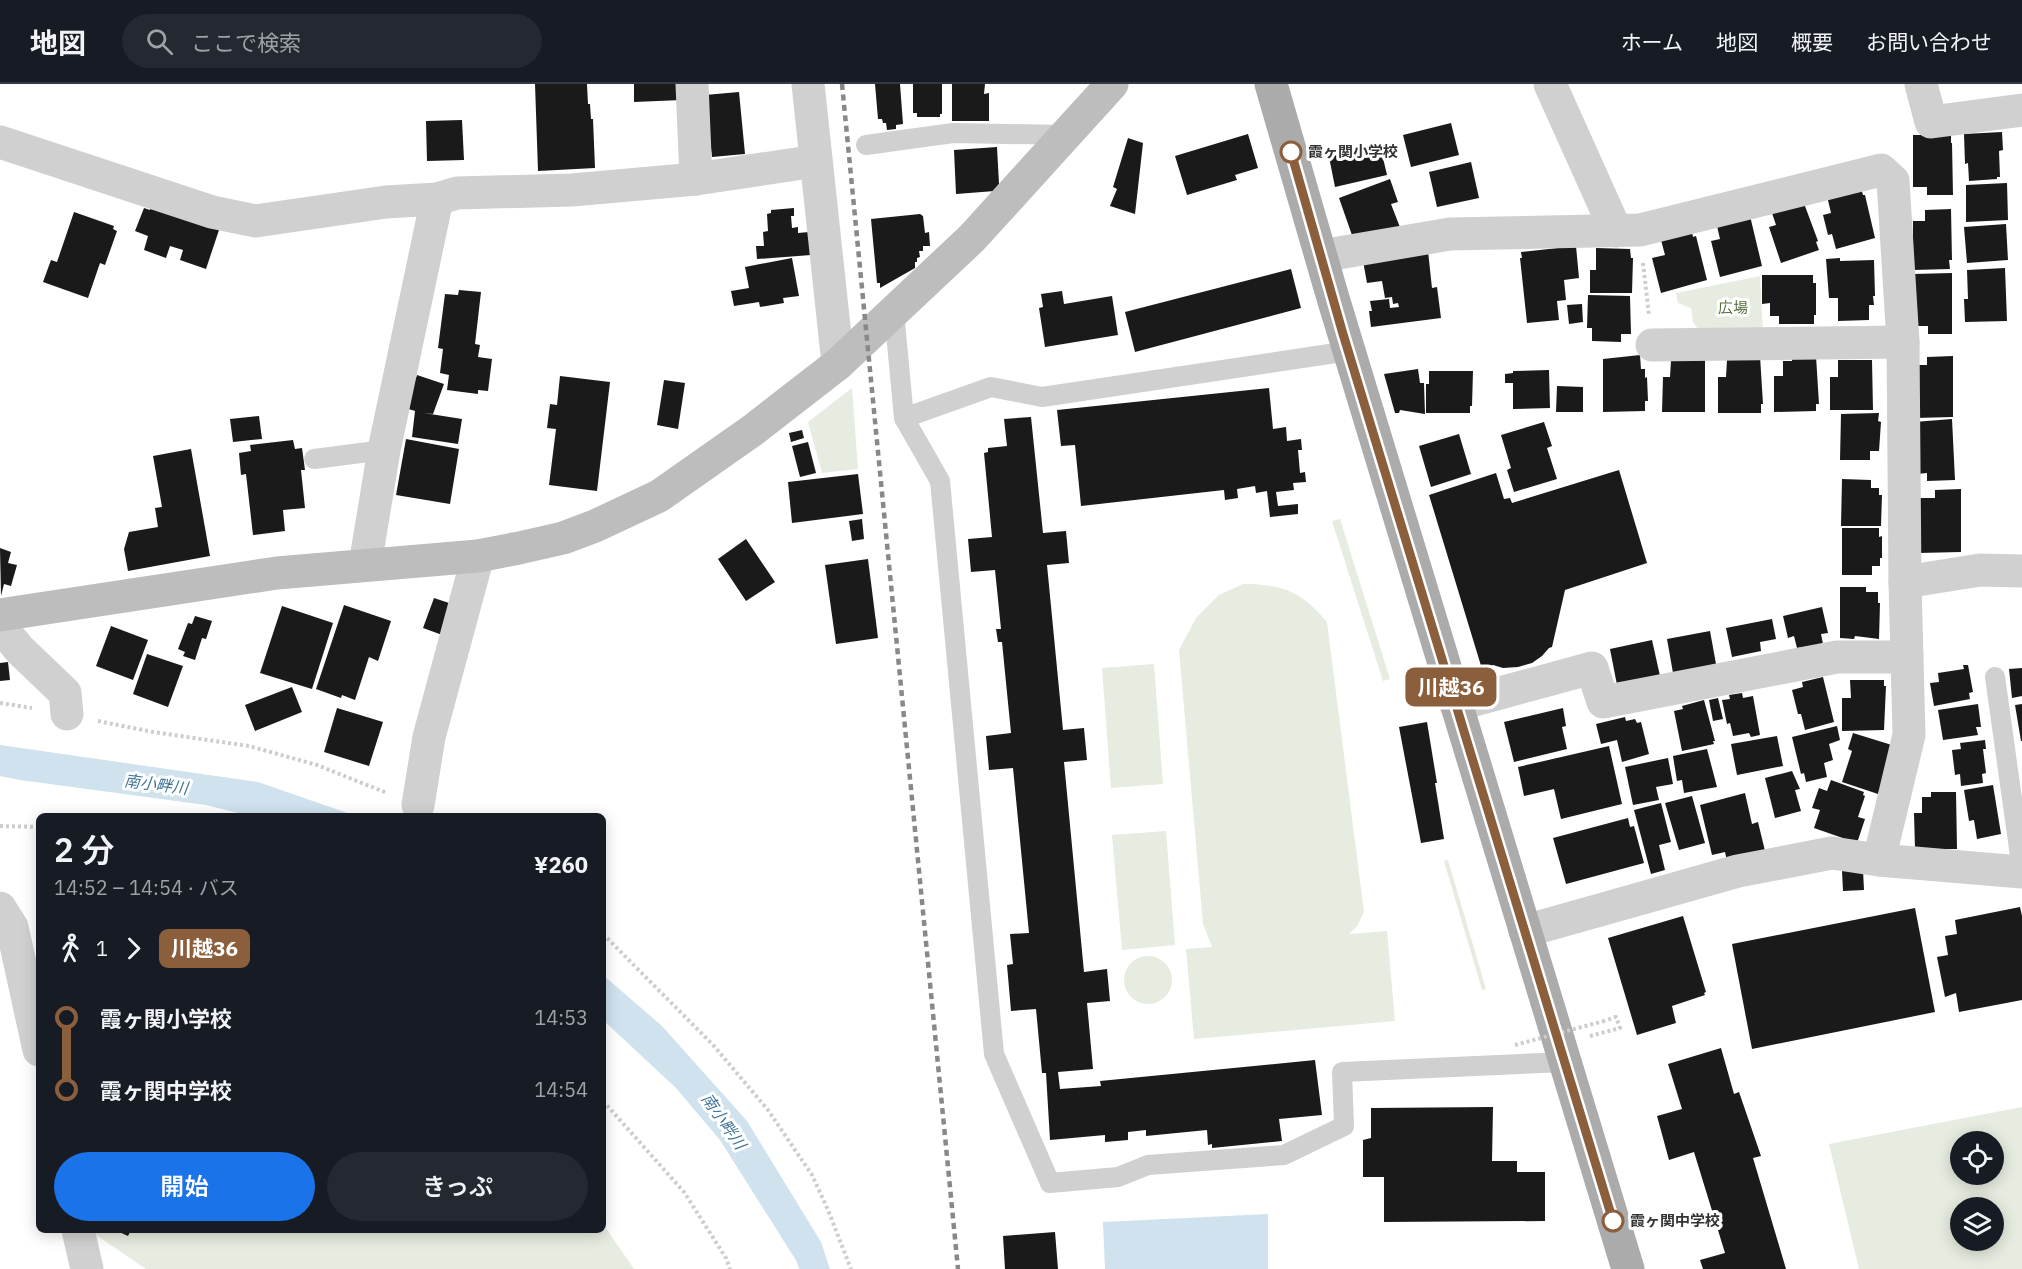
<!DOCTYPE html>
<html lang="ja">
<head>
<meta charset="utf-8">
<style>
  body { margin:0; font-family:"IBM Plex Sans","Noto Sans JP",sans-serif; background:#242831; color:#f1f3f6; height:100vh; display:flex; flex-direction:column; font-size:22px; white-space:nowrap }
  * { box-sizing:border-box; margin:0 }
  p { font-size:20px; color:#9ea1a6 }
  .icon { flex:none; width:33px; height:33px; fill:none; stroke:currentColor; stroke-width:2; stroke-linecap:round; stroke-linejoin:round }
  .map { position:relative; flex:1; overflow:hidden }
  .drawer { position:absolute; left:36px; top:729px; width:570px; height:420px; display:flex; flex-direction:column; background:#171b24; border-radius:9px; box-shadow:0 3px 15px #0003 }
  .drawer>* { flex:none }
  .badge { padding:0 12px; border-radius:9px; font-size:21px; line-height:39px }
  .tools { position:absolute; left:1950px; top:1047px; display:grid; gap:12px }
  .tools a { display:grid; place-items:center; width:54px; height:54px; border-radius:50%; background:#171b24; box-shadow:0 3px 15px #0003; font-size:30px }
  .map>.badge { position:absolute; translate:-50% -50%; box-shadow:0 0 0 3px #fff }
  .legs { display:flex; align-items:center; gap:9px; height:66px; padding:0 18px; font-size:20px }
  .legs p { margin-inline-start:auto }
  .summary { display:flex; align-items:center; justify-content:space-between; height:102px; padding:0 18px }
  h1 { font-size:33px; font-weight:600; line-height:45px }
  .cta { display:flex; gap:12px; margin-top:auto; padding:12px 18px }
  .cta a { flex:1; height:69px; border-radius:36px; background:#1a73e8; color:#fff; font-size:24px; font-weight:600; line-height:69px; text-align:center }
  .cta a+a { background:#242831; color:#f1f3f6 }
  ul { padding:0 18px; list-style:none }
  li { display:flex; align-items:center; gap:21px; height:72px; font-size:22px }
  li i { display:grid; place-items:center; width:9px; height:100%; margin:0 8px; background:currentColor }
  li i::after { content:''; width:15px; height:15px; margin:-8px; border:4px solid; border-radius:50%; background:#171b24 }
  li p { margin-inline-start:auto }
  li:first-child i { background:linear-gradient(#0000 50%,currentColor 0) }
  li:last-child i { background:linear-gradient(currentColor 50%,#0000 0) }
  header { display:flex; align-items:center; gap:36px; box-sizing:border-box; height:84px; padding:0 30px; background:#171b24; border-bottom:2px solid #363941 }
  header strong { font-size:28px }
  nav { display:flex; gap:33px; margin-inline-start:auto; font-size:21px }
  .search { width:420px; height:54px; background:#242831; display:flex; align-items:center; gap:15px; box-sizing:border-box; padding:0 21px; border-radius:33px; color:#9ea1a6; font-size:22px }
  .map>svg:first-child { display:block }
</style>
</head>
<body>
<header>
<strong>地図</strong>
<div class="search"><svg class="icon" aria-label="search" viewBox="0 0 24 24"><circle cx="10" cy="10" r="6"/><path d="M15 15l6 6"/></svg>ここで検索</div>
<nav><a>ホーム</a><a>地図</a><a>概要</a><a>お問い合わせ</a></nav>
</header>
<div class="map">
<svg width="2022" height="1185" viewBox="0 0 2022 1185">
  <rect width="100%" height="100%" fill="#fff"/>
  <g fill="#e6ecdf" fill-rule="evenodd">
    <path d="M1760,192l3,58 -62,-1 -8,-11 -2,-14 -13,-5 -2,-10z"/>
    <path d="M852,304l6,81 -36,4 -14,-51z"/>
    <path d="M1340,435l50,160 -7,2 -51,-160z"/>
    <path d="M1243,500c40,0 59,8 84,38l37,290 -7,14 -8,8 38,-3 8,90 -201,18 -8,-90 26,-2 -9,-23 -24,-274 17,-32 23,-23z"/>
    <path d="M1154,580l9,120 -52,4 -9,-120z"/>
    <path d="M1166,747l9,114 -53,5 -10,-115z"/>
    <path d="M1448,776l38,129 -4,1 -38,-129z"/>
    <circle cx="1148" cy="896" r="24"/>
    <path d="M2022,1023v162h-163l-30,-125zM1960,1058h34v32h-34zM1960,1124h34v32h-34z"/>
    <path d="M603,1140l31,45h-488l-57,-39h514z"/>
  </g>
  <g fill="#cfe2ee">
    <path d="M0,661l258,37 98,34h-106l-44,-11 -186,-25 -20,-4z"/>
    <path d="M603,891l59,51 85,95 74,121 9,27h-31l-2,-7 -77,-122 -44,-52 -73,-68z"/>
    <path d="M1268,1130v55h-163l-2,-47z"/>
  </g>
  <g fill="#1a1a1a">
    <path d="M535,0h52l1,20h2l1,15h2l2,49 -57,3z"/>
    <path d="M634,0h47l1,16 -48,2z"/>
    <path d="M875,0h25l3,40 -7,1v4l-9,1 -1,-7h-3l-1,-4h-4z"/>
    <path d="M913,0h29v30h-2v3h-23v-4h-4z"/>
    <path d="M952,0h33l-1,10 5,-1v28h-37z"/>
    <path d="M739,8l6,62 -33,3 -7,-62z"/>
    <path d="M462,36l2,40 -37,1 -1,-40z"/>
    <path d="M1451,39l8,32 -48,12 -8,-32z"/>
    <path d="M2002,48l1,18 -4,1 1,26h-3v2l-28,2 -1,-18 -3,1 -1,-30z"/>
    <path d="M1248,50l10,34 -23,7 2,5 -50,15 -12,-39z"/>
    <path d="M1913,51h38v8h1l1,52h-26v-8h-14z"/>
    <path d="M1128,54l15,5 -8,71 -25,-8 7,-17 -4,-2z"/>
    <path d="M1380,61l7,30 -52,12 -6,-30z"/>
    <path d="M997,63l2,37 -4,7 -39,3 -2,-44z"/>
    <path d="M1471,78l8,36 -42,9 -8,-35z"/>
    <path d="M1390,95l8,23 -7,2 10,26 -48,8 -14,-40z"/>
    <path d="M2007,99l1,37 -42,2v-37z"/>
    <path d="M1861,104l2,7h2l10,43 -39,11 -4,-15 -4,1 -5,-20 8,-2 -4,-17z"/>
    <path d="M1802,114l16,43 -2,1 3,8 -38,13 -12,-36 7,-2 -4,-12z"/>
    <path d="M152,119l68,24 -14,42 -26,-9 3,-10 -13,-4 -4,12 -22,-8 4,-14 -13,-5 9,-23 6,2z"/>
    <path d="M794,124v8h-3l1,12 6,-1v6l11,-1 2,23 -54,4 -1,-13h8l-1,-14 5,-1 -1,-17 4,-1v-3z"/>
    <path d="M1951,125l1,51h-3l1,9 -37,1v-49h12v-11z"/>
    <path d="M74,128l40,14 -1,3 4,2 -12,34 -5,-2 -12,35 -45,-16 8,-22 6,2z"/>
    <path d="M1748,129l3,7 11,46 -42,11 -9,-36 9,-2 -3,-13z"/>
    <path d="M920,130l3,2 2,17 4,-1 1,14h-7v5h-4l1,6 -3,1v4h-2v6l-35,20v-5h-3l-6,-64z"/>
    <path d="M2006,140l2,36 -41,3 -3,-36z"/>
    <path d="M1691,144l2,9 3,-1 11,44 -46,13 -9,-35 13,-3 -4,-15z"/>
    <path d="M1576,162l3,32 -15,2 2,20 -9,1 2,19 -32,3 -7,-65h2l-1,-6z"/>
    <path d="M1596,164l34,1 1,9h2l-1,35h-42v-23h6z"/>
    <path d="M1428,167l4,37 5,-1 4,31 -70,9 -2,-16h3l-2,-10 19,-2 1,9 9,-1 -1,-4 -5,1 -1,-7 -7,1 -3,-17 -15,2 -4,-22z"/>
    <path d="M792,174l7,38 -16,2 1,5 -24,4 -1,-5 -25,4 -3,-15 18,-3 -4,-21z"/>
    <path d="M1840,174v3l34,-1 1,36h-2l1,9h-5v15l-31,1v-23h-9l-3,-39z"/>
    <path d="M2005,184l2,53 -42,1 -1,-23h4l-1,-29z"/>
    <path d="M1291,185l10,39 -166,44 -10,-40z"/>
    <path d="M1952,189v61h-24v-8h-15v-52z"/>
    <path d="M1762,191h51v8h3v32h-2v9h-35v-8h-9v-13l-8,1z"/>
    <path d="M459,206l22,2 -6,52 5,1 -2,12 14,2 -4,32 -10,-1v4l-31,-4 2,-15 -9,-2 3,-24 -5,-1 7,-54 13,1z"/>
    <path d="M1062,207l2,13 48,-8 6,39 -73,12 -6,-39 4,-1 -2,-13z"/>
    <path d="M1588,211l42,1 1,38h-10v8l-29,-1v-13h-5z"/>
    <path d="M1582,220l1,18 -14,2 -2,-19z"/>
    <path d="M1640,271l1,14h4v9l2,-1 1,24h-3v10l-42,1v-53z"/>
    <path d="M1760,272l3,48h-2v9h-43v-36h8l1,-17z"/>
    <path d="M1792,272h24l3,48h-3v7l-42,1v-36h9v-15h9z"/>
    <path d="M1953,272v61l-38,1 -1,-53h13v-8z"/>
    <path d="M1705,273v55h-43l1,-35h7l1,-16z"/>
    <path d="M1838,276h34l1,50h-43v-33h8z"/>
    <path d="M1418,285l2,14h4l1,31 -25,-4 -1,3h-4l-11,-39z"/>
    <path d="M1549,286l1,38 -37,1v-26h-8v-9l8,-1v-2z"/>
    <path d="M1429,287h44l-1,35h-2v7h-44v-29h3z"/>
    <path d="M417,291l27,9 -11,30 -9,-1 38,6 -4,25 -46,-7 3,-26 -10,-3z"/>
    <path d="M560,292l50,6 -13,109 -48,-6 7,-56 -9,-1 3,-24 7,1z"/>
    <path d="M664,296l21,3 -7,46 -21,-4z"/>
    <path d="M1557,302l26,1v25h-27z"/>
    <path d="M1269,304l4,41 13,-2 1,14 14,-2 1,11h-4l2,23 5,-1 1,10 -13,1 1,7 -18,2 2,14 20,-2v10l-28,3 -3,-26 -11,2 -1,-7 -18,3 1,9 -13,2 -1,-10 -143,16 -6,-61 -14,1 -4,-36z"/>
    <path d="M1879,329l-1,8 3,1 -2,29h-9v9h-30l1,-46z"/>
    <path d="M259,332l3,23 -29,3 -3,-23z"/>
    <path d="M1031,333l12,116 23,-2 3,32 -22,2 16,165 21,-2 3,32 -23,2 20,210 23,-3 3,32 -23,2 6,66 -35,3 2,17 41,-3 -1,-5 215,-21 7,55 -43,4 3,22 -70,7v-4l-4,1 -1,-15 -61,6v-6l-18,2v8l-23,2v-7l-55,5 -4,-67h-4l-6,-64 -25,2 -4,-46 6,-1 -3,-30 19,-1 -16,-165 -24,2 -3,-34 25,-3 -9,-91h-4l-2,-13h5l-6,-59 -24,2 -3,-33 24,-2 -8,-84 4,-1v-4l19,-2 -3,-27z"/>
    <path d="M1952,335l3,61 -28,1v-8l-10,1 -3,-52z"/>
    <path d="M1544,338l8,24 -5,2 10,31 -43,13 -7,-22 4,-2 -10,-33z"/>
    <path d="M802,346l2,8 -13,4 -2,-9z"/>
    <path d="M1459,350l12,40 -40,13 -12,-41z"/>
    <path d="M406,355l53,10 -9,55 -54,-9z"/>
    <path d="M293,356l2,9 7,-1 3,22h-4l4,38 -22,2 2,21 -32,4 -7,-61 -5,1 -2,-22 12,-2 -1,-6z"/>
    <path d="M808,358l8,31 -16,4 -8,-31z"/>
    <path d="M191,365l19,107 -82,15 -4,-22 5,-17 29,-5 -3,-19 7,-1 -9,-51z"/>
    <path d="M1619,386l28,93 -82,27 -13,57 -3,1 -7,8 -10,7 -14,4 -15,1 -10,-3 -11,4 -53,-174 67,-22 8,26 6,-1 2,5z"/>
    <path d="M858,390l5,40 -71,9 -4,-41z"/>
    <path d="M1842,395l29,1v8h8v7h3l-1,31h-40z"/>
    <path d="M1961,405v63l-43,1 -1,-55h18v-8z"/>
    <path d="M862,435l2,20 -12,2 -3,-20z"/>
    <path d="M1842,444h37v9l3,-1v22h-2v8h-8v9h-30z"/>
    <path d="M746,455l29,43 -29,19 -28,-42z"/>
    <path d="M0,464l11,4 -3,11 9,2 -6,21 -7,-2 -3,12z"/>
    <path d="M868,475l10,79 -42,6 -11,-79z"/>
    <path d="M1840,503h26v5h12v11h2l-1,36 -24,-3 -1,3 -14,-1z"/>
    <path d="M434,514l21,7 -10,31 -22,-8z"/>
    <path d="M344,521l47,16 -13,40 -9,-4 -14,43 -13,-5 -1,3 -25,-9z"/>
    <path d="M282,522l51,17 -21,66 -52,-16z"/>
    <path d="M1822,523l6,26 -7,1 2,10 -26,4 -3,-12 -6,2 -5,-22z"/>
    <path d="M195,532l17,5 -6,18 -4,-1 -7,22 -12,-4 2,-4 -7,-3 10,-26 4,1z"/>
    <path d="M1772,535l4,20 -16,3 1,9 -29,6 -6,-29z"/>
    <path d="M111,542l37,14 -15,40 -37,-14z"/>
    <path d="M1710,547l6,33 -43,9 -6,-34z"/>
    <path d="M1652,556l8,36 -43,9 -7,-36z"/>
    <path d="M147,570l36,12 -15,41 -35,-13z"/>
    <path d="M8,578l2,18 -10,1v-18z"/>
    <path d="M1963,581h5l5,27 -4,1 1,6 -36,7 -4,-23 9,-1 -1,-9 26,-4z"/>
    <path d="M2022,584v28l-10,2 -3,-29z"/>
    <path d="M1823,593l11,45 -29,8 -4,-16h-3l-6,-24 11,-3 -1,-5z"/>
    <path d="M1850,596h34v6h2l-2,44 -42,1v-33h9z"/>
    <path d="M292,603l10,25 -47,19 -10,-26z"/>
    <path d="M1742,609l1,5 10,-2 7,39 -9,2 -2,-4 -16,3 -3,-13 -3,1 -5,-24 8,-1 -1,-4z"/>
    <path d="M1718,614l5,21 -10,2 -4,-21z"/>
    <path d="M1704,616l11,41h-2l1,3 -32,7 -8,-40 9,-2 -1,-3z"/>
    <path d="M1978,620l3,23h-5l2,8 -35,5 -5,-30z"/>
    <path d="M2022,620v37h-1l-6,-36z"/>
    <path d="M337,624l46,14 -14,44 -45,-14z"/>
    <path d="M1563,624l3,18 -4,1 5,22 -53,13 -10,-40z"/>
    <path d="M1625,633l1,4 9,-2 2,4 4,-1 8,32 -27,8 -5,-22 -16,4 -5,-20z"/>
    <path d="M1427,638l10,61h-2l9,56 -23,4 -22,-116z"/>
    <path d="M1837,642l3,14 -11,4 4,16 -9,3 3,14 -21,5 -2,-9 -3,1 -9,-37z"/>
    <path d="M1853,649l42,13 -17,48 -36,-12 10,-31 -4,-2z"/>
    <path d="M1777,652l6,30 -46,9 -6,-31z"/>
    <path d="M1985,656l1,9h-3l3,24 -4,1 1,9 -22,3 -1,-12 -5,1 -3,-25 9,-1 -1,-6z"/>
    <path d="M1609,662l13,58 -61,15 -7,-30 -30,7 -6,-29z"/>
    <path d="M1707,665l10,38 -33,6 -2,-13 -5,1 -4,-25z"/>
    <path d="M1668,674l5,26 -17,3 3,13 -26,5 -8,-38z"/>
    <path d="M1792,687l8,18 -5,1 6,21 -26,7 -10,-40z"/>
    <path d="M1831,696l33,12 -1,3 2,1 -7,21 7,2 -8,24 -43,-15 6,-18 -8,-2 7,-20 8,3z"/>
    <path d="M1993,701l8,49 -24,5 -3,-19 -5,1 -5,-31z"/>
    <path d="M1931,708h25l1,57h-42l-1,-36h8v-16h9z"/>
    <path d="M1745,709l7,31 6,-2 7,29 -38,10 -2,-9 -13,3 -12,-50z"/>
    <path d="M1692,712l13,47 -26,7 -14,-47z"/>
    <path d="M1661,719l10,39 -12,3 6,25 -14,4 -17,-64z"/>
    <path d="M1628,734l2,9 4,-1 10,37 -78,21 -13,-46z"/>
    <path d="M1863,786l1,20 -21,1 -1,-20z"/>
    <path d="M2020,823l2,9v84l-63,12 -3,-19 -11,4 -8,-40 11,-2 -3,-19 12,-2 -2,-14z"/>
    <path d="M1915,824l20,104 -183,37 -20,-105z"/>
    <path d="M1683,832l23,76 -2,1 1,2 -33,11 4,17 -39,12 -29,-97z"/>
    <path d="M1721,964l13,46 5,-2 22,64 -8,2 33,111h-83l-3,-9 25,-7 -31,-101 -25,8 -12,-44 25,-7 -14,-45z"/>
    <path d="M1493,1023l-1,54h25v11h28v49l-161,1v-45h-21v-37l8,-2v-30z"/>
    <path d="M115,1146h16l-3,6z"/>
    <path d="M1055,1148l3,37h-53l-2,-33z"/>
  </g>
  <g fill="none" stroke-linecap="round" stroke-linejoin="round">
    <g stroke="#cdcdcd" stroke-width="4" stroke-dasharray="3 3" stroke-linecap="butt">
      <path d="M1643,179l6,52"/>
      <path d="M0,619l32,5"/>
      <path d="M98,637l55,11 96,14 68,19 70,28"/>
      <path d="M0,742l39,1"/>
      <path d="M603,850l111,112 54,64 44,65 16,35 23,59"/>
      <path d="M1590,952l30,-8 -4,-11 -12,4"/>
      <path d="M603,1017l81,91 42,66 4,11"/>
    </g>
    <g stroke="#d0d0d0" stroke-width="20">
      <path d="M866,61l87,-12 114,2"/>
      <path d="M894,228l10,106 87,-31 51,10 307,-46"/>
      <path d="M904,334l36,63 54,573 56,129 68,-6 30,-12 136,-10 60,-29 -2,-54 223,-10"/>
      <path d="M314,375l70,-9"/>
      <path d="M1995,593l27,193"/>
    </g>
    <g stroke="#d0d0d0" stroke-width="33">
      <path d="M692,0l4,95"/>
      <path d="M808,0l30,280"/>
      <path d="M1550,0l66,147"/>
      <path d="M1921,0l10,38 91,-12"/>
      <path d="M0,58l212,70 44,9 130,-19 51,-3 20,-6 115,-3 124,-11 120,-18"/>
      <path d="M1321,172l129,-22 190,-4 241,-60 12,11 10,161 2,240 4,153 -30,125"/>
      <path d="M1652,261l251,-3"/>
      <path d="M365,481l19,-115 53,-251"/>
      <path d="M1905,498l75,-12 42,1"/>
      <path d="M0,542l20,24 45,43 2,21"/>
      <path d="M1456,621l136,-37 11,34 234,-45h70"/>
      <path d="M418,721l11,-68 49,-181"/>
      <path d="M0,824l12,19 27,123"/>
      <path d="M1525,847l213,-60 94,-18 47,7 143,12"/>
      <path d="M78,1146l9,39"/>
    </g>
    <path stroke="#bdbdbd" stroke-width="33" d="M0,531l277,-42 201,-17 41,-8 44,-10 32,-12 64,-30 94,-66 85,-66 134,-126 140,-154"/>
    <path stroke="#ababab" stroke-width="33" d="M1271,0l62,214 295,971"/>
    <path stroke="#888" stroke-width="4.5" stroke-dasharray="6 4.5" stroke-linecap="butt" d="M842,0l116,1185"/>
    <path stroke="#cdcdcd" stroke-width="4" stroke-dasharray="3 3" stroke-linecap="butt" d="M1515,961l89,-24"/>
  </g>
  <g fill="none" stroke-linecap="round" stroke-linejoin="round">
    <g stroke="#fff" stroke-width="14">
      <path id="line-1" d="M1291,68l52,182 270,887"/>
    </g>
    <use href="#line-1" stroke="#8b5e3c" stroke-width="9"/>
  </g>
  <g fill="#fff" stroke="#8b5e3c" stroke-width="3">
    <circle cx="1291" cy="68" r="10"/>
    <circle cx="1613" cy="1137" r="10"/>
  </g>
  <g text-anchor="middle" stroke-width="6" stroke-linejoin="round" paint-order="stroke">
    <g font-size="15" font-weight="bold" fill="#333" stroke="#fff" text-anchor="start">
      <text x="1308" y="73">霞ヶ関小学校</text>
      <text x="1630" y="1142">霞ヶ関中学校</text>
    </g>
    <g font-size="15" fill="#56703f" stroke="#fff">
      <text x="1733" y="229">広場</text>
    </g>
    <g font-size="16" font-style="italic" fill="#3f7597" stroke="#fff">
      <text transform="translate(156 700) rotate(7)" y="6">南小畔川</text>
      <text transform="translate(724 1037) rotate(55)" y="6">南小畔川</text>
    </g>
  </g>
</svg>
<div class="tools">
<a><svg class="icon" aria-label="locate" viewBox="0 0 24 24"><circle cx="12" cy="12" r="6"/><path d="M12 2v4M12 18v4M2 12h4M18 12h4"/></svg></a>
<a><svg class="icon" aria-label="layers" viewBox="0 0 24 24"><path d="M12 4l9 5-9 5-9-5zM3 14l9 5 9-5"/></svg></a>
</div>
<b class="badge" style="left:1451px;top:603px;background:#8b5e3c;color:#fff">川越36</b>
<section class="drawer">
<div class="summary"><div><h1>2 分</h1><p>14:52 – 14:54 · バス</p></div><b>¥260</b></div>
<div class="legs"><svg class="icon" aria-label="walk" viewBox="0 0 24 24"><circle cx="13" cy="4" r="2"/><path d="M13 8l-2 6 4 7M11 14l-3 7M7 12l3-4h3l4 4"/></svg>1<svg class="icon" aria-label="forward" viewBox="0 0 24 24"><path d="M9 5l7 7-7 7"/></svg><b class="badge" style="background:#8b5e3c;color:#fff">川越36</b></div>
<ul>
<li><i style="color:#8b5e3c"></i><b>霞ヶ関小学校</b><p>14:53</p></li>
<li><i style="color:#8b5e3c"></i><b>霞ヶ関中学校</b><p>14:54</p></li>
</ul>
<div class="cta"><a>開始</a><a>きっぷ</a></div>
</section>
</div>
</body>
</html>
